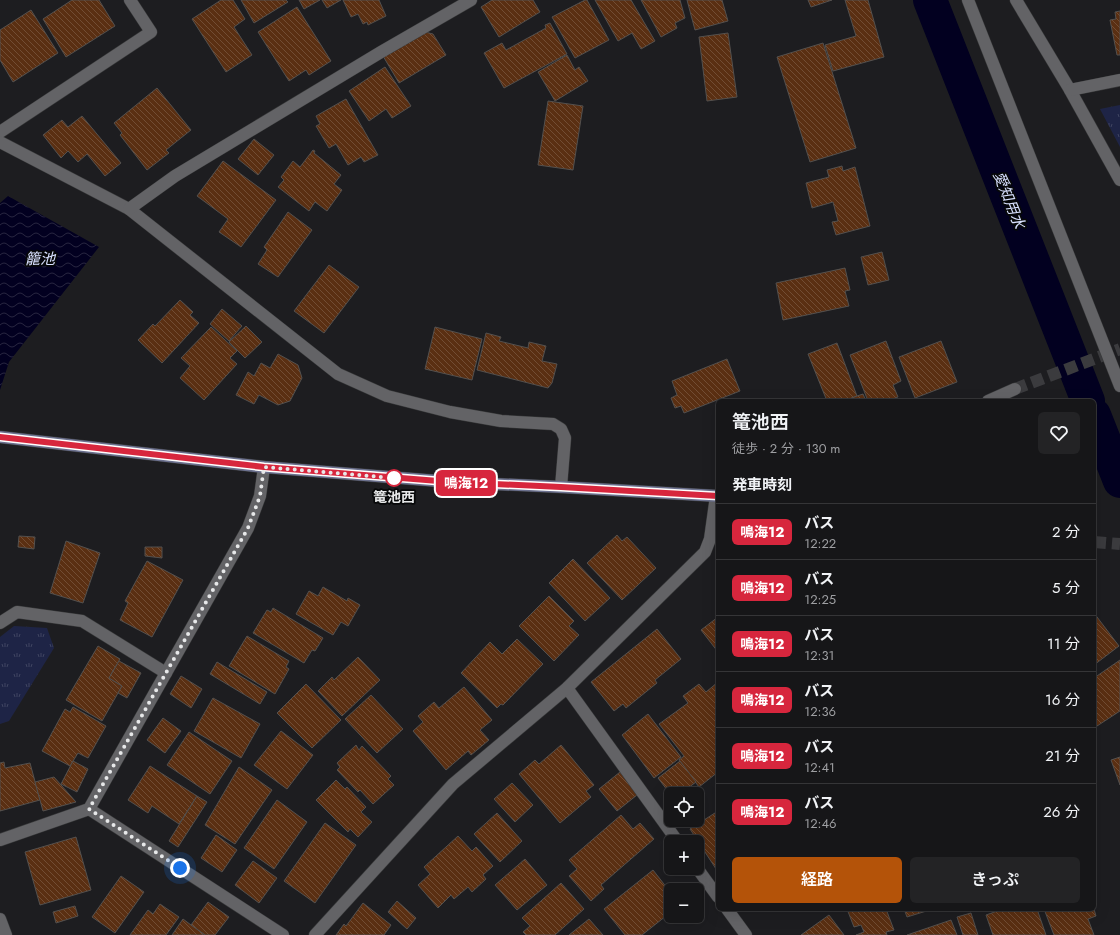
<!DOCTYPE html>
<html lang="ja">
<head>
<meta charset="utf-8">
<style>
  body { margin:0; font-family:Jost,"Noto Sans JP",sans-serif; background:#232325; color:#f1f3f6; height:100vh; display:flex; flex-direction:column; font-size:15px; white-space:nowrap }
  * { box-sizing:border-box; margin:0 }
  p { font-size:13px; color:#9e9fa2 }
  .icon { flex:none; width:22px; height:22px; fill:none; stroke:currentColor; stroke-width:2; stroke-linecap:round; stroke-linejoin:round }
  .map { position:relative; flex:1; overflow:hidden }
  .details { position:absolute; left:716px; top:399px; width:380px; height:512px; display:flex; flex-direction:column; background:#161618; border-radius:6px; box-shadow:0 4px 16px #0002,0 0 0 1px #353537 }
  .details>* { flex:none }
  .badge { padding:0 8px; border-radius:6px; font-size:14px; line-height:26px }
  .buttons { position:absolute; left:664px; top:787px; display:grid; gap:8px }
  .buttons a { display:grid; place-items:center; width:40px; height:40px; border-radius:6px; background:#161618; box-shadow:0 4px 16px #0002,0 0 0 1px #353537; font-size:20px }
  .you { position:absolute; width:20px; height:20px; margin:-10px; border:3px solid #fff; border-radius:50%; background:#1a73e8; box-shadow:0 0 0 6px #1a73e833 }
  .map>.badge { position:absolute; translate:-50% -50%; box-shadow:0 0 0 2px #fff }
  h2 { padding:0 16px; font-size:15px; line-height:36px }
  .round { display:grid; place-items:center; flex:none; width:42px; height:42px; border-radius:6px; background:#232325 }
  .head { display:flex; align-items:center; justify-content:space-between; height:68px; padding:0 16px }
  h1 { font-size:19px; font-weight:600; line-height:30px }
  .cta { display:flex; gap:8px; margin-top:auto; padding:8px 16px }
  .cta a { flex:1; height:46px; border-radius:6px; background:#b45309; color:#fff; font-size:16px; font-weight:600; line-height:46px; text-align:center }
  .cta a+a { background:#232325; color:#f1f3f6 }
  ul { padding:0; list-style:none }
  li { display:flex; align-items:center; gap:12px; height:56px; padding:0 16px; border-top:1px solid #353537 }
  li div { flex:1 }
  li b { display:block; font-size:15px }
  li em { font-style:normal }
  li .badge { min-width:44px; font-weight:700; text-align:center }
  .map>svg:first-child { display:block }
</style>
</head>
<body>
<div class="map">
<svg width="1120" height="935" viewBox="0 0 1120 935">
  <defs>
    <pattern id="park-tufts" width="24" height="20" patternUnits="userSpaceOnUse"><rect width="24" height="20" fill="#1e2446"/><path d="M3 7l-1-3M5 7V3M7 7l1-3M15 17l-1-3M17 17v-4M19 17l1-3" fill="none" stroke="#3f4461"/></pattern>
    <pattern id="water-waves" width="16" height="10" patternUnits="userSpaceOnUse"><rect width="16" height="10" fill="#020020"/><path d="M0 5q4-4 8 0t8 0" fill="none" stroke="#272540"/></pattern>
    <pattern id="building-back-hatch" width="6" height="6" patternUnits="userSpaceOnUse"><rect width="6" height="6" fill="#5a2f12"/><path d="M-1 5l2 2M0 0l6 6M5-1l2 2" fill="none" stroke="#724d34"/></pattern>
  </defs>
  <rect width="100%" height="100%" fill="#1d1d20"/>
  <g fill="url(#park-tufts)">
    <path d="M1120,105v42l-20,-38z"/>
    <path d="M14,626l33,2 7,20 -45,73 -9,3v-87z"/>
  </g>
  <path fill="url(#water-waves)" d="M8,196l91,51 -90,115 -9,28v-187z"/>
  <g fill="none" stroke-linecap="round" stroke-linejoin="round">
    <g stroke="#020020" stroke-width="34">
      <path d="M930,0l158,401"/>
      <path d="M1094,415l26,66"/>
    </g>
  </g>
  <g fill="url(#building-back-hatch)" stroke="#53504e">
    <path d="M72,0h27l16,26 -49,31 -23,-38z"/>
    <path d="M221,0h12l12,19 -11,8 18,28 -26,17 -34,-53z"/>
    <path d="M241,0h45l2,2 -34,21z"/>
    <path d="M299,0h21l-16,9z"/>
    <path d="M322,0h19l-14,8z"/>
    <path d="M343,0h36l7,16 -18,9 -1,-3 -4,2 -5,-10 -7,3z"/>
    <path d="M492,0h41l7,12 -41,25 -18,-30z"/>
    <path d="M585,0h2l22,40 -34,18 -23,-41z"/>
    <path d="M595,0h36l24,41 -14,8 -9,-16 -14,8z"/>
    <path d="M641,0h39l5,18 -10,5 2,5 -16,9z"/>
    <path d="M687,0h35l6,21 -33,9z"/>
    <path d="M808,0h24l-21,7z"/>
    <path d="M845,0h23l16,57 -51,14 -8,-26 31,-9z"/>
    <path d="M297,7l34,54 -22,14 -3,-5 -17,11 -31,-49z"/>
    <path d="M31,10l27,43 -45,29 -13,-22v-30z"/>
    <path d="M1120,11v44h-3l-7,-35 6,-1 -1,-7z"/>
    <path d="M550,23l17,31 -63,34 -20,-35 18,-10 4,7 40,-22 -1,-3z"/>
    <path d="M425,32l8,2 13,21 -47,28 -16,-27z"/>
    <path d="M728,33l9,64 -30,4 -8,-64z"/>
    <path d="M823,43l33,105 -46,14 -33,-105z"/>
    <path d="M567,55l8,15 4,-3 9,14 -33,20 -17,-29z"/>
    <path d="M385,67l26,39 -19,12 -6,-9 -17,12 -20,-30z"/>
    <path d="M157,88l34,42 -25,20 3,3 -22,17 -27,-35 2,-2 -8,-10z"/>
    <path d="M346,99l32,56 -14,7 -3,-5 -13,8 -12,-21 -7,4 -13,-22 4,-2 -4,-8z"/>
    <path d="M548,101l35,5 -10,64 -35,-5z"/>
    <path d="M82,116l39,47 -16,13 -18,-22 -9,8 -10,-11 -7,7 -18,-23 19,-15 6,7z"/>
    <path d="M254,139l20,16 -16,20 -20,-16z"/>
    <path d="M313,150l2,1 -1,2 27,22 -7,9 8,6 -15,21 -12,-9 -6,9 -31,-24 6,-7 -3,-3 12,-16 7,6z"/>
    <path d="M223,161l53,39 -35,47 -22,-15 9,-13 -31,-23z"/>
    <path d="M842,166l1,5 12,-4 15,59 -34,9 -4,-13 6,-1 -5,-19 -21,6 -6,-25 23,-6 -2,-7z"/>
    <path d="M288,212l24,18 -34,47 -20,-13 9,-14 -3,-3z"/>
    <path d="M882,252l7,28 -21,5 -7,-28z"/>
    <path d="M329,265l30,22 -35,46 -30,-22z"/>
    <path d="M845,268l5,22 -5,1 4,15 -66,14 -7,-37z"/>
    <path d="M180,300l13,12 -3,3 9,8 -37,40 -24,-23 15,-16 2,2z"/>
    <path d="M222,309l20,17 -13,15 -19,-17z"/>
    <path d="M246,326l16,16 -17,16 -16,-16z"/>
    <path d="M211,327l26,24 -7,7 7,6 -33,36 -24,-22 10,-12 -9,-8z"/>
    <path d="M435,327l47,12 -10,41 -47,-11z"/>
    <path d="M486,333l15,4 -2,4 29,7 1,-6 17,4 -4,15 15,3 -5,19 -4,5 -71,-18z"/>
    <path d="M886,341l15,40 -8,4 5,12 -10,4h-20l-18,-46z"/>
    <path d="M941,341l16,41 -42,16 -16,-41z"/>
    <path d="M837,343l20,53 -13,5h-17l-19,-47z"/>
    <path d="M278,354l20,11 4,13 -12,23 -12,4 -19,-10 -5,9 -18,-9 12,-23 6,4 7,-13 9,5z"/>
    <path d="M727,359l13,32 -56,22 -3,-7 -6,2 -4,-10 6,-3 -5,-14z"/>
    <path d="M863,394l3,7h-22l13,-5z"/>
    <path d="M617,535l5,6 5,-4 29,31 -34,32 -35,-37z"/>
    <path d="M19,536l16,1 -1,12 -16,-2z"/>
    <path d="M66,541l34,12 -17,50 -33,-10z"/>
    <path d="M145,547h17v11l-17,-2z"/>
    <path d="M573,559l37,39 -25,23 -36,-38z"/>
    <path d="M147,561l36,19 -31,57 -32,-17 8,-17 -3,-2z"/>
    <path d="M323,587l24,14 1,-3 12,7 -12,21 -7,-4 -8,13 -37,-21 13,-23 9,5z"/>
    <path d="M549,596l25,25 -5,5 10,9 -25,26 -35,-35z"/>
    <path d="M273,608l50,30 -8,13 -3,-1 -8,13 -51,-30 14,-23 4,2z"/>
    <path d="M1094,613l25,33 -25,19z"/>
    <path d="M718,617v35l-17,-22z"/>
    <path d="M657,629l24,30 -26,21 2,3 -31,25 -3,-4 -9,7 -23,-29z"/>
    <path d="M247,636l42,25 -3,6 3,2 -14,25 -46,-28z"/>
    <path d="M517,639l26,25 -40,41 -2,-1 -4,4 -36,-35 29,-31 12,12z"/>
    <path d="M98,646l22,13 -11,19 13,8 -20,35 -36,-21z"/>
    <path d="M358,657l22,23 -38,36 -24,-25 14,-14 2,3z"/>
    <path d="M1120,660v51l-26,17v-50z"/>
    <path d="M119,661l22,12 -14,25 -9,-5 4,-7 -13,-8z"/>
    <path d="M217,662l50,30 -7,12 -50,-30z"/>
    <path d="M181,676l21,13 -11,19 -21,-14z"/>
    <path d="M718,682v90l-19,15 -20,-27 5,-4 -25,-32 29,-21 -5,-7 16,-12 7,8z"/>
    <path d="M306,684l35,36 -29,28 -35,-35z"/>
    <path d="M464,687l28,33 -12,10 9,10 -18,15 -3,-4 -22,19 -33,-39 10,-9 -5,-6 16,-14 5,6z"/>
    <path d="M371,695l32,34 -26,24 -32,-34z"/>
    <path d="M213,698l47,26 -19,34 -47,-27z"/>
    <path d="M73,707l33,19 -18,32 -10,-5 -8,13 -28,-15 23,-42 5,3z"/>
    <path d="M648,714l33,43 -27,21 -32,-43z"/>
    <path d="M163,718l18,13 -16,22 -18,-13z"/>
    <path d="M281,731l32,24 -26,34 -33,-24z"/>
    <path d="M189,732l43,29 -22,33 -43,-29z"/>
    <path d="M356,745l3,5 3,-4 29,30 -3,3 6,6 -21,19 -13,-14 -2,2 -21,-22 3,-3 -3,-4z"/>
    <path d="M561,745l33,40 -8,6 5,6 -31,26 -41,-49 16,-14 4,4z"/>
    <path d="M1120,757v28l-9,-25z"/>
    <path d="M73,761l15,8 -11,23 -16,-8z"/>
    <path d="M680,761l16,21 -16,12h-9v1l-13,-17z"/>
    <path d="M4,762l1,6 25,-5 10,37 -40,11v-48z"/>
    <path d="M150,766l47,30 -18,28 -27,-18 -4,7 -20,-13z"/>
    <path d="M239,767l33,23 -37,54 -30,-19z"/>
    <path d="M620,772l17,23 -20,16 -18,-22z"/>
    <path d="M54,777l22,25 -33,9 -8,-29z"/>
    <path d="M336,780l9,9 2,-2 19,20 -5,5 11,10 -14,15 -8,-8 -2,3 -32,-32z"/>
    <path d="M512,783l21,22 -18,17 -21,-23z"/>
    <path d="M197,796l10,6 -29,45 -9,-6z"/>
    <path d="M277,800l30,22 -33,47 -30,-21z"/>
    <path d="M718,811v61l-28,-43z"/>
    <path d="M497,813l25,28 -22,21 -26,-28z"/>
    <path d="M621,815l12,14 7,-6 14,16 -53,46 3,4 -13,12 -22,-25 8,-7 -8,-9z"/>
    <path d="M325,823l31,22 -41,58 -31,-22z"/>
    <path d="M216,835l21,15 -15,22 -21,-14z"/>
    <path d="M458,836l14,15 4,-4 17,19 -10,9 3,4 -14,13 -4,-5 -14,12 -3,-4 -13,13 -20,-23 12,-11 -6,-7z"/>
    <path d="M76,837l15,53 -51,15 -15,-53z"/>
    <path d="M525,859l22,26 -30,25 -22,-25z"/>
    <path d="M253,861l24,17 -18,25 -24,-18z"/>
    <path d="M653,870l18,23v19l-29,23h-17l-21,-26z"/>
    <path d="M121,876l23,16 -29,41 -23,-16z"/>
    <path d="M561,883l23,26 -29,26h-29l-3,-3 7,-6 -8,-8z"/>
    <path d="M397,901l19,17 -9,11 -19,-17z"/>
    <path d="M208,902l21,15 -14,18h-10l-14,-10z"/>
    <path d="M363,903l28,22 -7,10h-48l8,-11 2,2z"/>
    <path d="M160,904l19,13 -13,18h-36l18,-25 5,4z"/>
    <path d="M75,906l3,10 -22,7 -3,-11z"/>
    <path d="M847,909h39l8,21 -8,2 1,3h-31l8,-3 -3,-7 -7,2z"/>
    <path d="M904,909h29l-26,8z"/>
    <path d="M1003,909h34l9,26h-53l-7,-20z"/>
    <path d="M1044,909h50l2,7 -8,3 6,16h-40z"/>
    <path d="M971,913l7,22h-15l-6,-18z"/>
    <path d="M829,915l15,20h-43z"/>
    <path d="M183,919l8,6 14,10h-33z"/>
    <path d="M589,919l14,16h-34z"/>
    <path d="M951,920l6,15h-50z"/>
  </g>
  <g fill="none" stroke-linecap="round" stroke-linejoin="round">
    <path stroke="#3b3b3e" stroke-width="12" stroke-dasharray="12 6" stroke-linecap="butt" d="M1015,389l105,-40"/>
    <path stroke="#3b3b3e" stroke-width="12" stroke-dasharray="12 6" stroke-linecap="butt" d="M1094,542l26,2"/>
    <g stroke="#38393a" stroke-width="13">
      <g id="street">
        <path d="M968,0l152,386"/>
        <path d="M1016,0l54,90 50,90"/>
        <path d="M1070,90l50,-10"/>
        <path d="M0,132l151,-100 -21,-32"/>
        <path d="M0,142l129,67 209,165 49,22 63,16 51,9 52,3 8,5 4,9 -4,49"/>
        <path d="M129,209l46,-33 206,-124 90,-52"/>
        <path d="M988,401l27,-12"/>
        <path d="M0,623l17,-11 65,9 84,52"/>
        <path d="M567,688l111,154"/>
        <path d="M89,809l194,126"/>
        <path d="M0,840l89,-31 159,-281 12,-32 4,-29"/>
        <path d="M697,868l21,29"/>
        <path d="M727,909l19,26"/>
        <path d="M0,919l6,16"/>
        <path d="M315,935l138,-151 114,-96 138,-136 5,-13 6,-43"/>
      </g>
    </g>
    <g stroke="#38393a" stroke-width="13">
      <path id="secondary" d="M0,437l264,30 187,15 110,5 157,9"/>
    </g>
    <use href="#street" stroke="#636366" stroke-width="12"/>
    <use href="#secondary" stroke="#6b708e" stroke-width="12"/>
  </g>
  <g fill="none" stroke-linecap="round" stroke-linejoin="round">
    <g stroke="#fff" stroke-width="9">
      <path id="line" d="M0,437l264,30 187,15 110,5 157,9"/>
    </g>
    <use href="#line" stroke="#d7263d" stroke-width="6"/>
    <path stroke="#e7e8e9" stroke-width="4" stroke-dasharray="0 7.2" d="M180,868l-91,-59 159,-281 12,-32 4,-29 130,11"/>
  </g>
  <circle fill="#fff" stroke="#d7263d" stroke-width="2" cx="394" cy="478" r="8"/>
  <g text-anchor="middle" stroke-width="3.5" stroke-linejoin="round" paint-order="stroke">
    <g font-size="14" font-weight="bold" fill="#e7e8e9" stroke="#070809">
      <text x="394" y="502">篭池西</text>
    </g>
    <g font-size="15" font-style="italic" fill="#d8e0ff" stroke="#070809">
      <text transform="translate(1009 200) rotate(68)" y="5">愛知用水</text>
      <text x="40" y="264">籠池</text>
    </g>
  </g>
</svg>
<div class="buttons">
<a><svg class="icon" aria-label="locate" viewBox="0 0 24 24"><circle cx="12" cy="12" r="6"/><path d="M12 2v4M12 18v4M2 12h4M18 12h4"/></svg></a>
<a>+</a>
<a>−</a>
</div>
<div class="you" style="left:180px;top:868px"></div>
<b class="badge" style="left:466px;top:483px;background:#d7263d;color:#fff">鳴海12</b>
<section class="details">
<div class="head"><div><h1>篭池西</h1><p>徒歩 · 2 分 · 130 m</p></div><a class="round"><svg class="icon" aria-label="heart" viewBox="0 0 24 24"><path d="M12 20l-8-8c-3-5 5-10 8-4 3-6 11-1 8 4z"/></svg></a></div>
<h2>発車時刻</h2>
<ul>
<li><span class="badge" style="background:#d7263d;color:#fff">鳴海12</span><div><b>バス</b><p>12:22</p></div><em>2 分</em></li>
<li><span class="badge" style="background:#d7263d;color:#fff">鳴海12</span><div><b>バス</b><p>12:25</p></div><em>5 分</em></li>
<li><span class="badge" style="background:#d7263d;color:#fff">鳴海12</span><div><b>バス</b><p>12:31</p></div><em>11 分</em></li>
<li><span class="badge" style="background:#d7263d;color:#fff">鳴海12</span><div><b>バス</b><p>12:36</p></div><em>16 分</em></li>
<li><span class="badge" style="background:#d7263d;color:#fff">鳴海12</span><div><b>バス</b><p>12:41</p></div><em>21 分</em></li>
<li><span class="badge" style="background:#d7263d;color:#fff">鳴海12</span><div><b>バス</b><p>12:46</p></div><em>26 分</em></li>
</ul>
<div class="cta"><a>経路</a><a>きっぷ</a></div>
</section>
</div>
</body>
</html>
